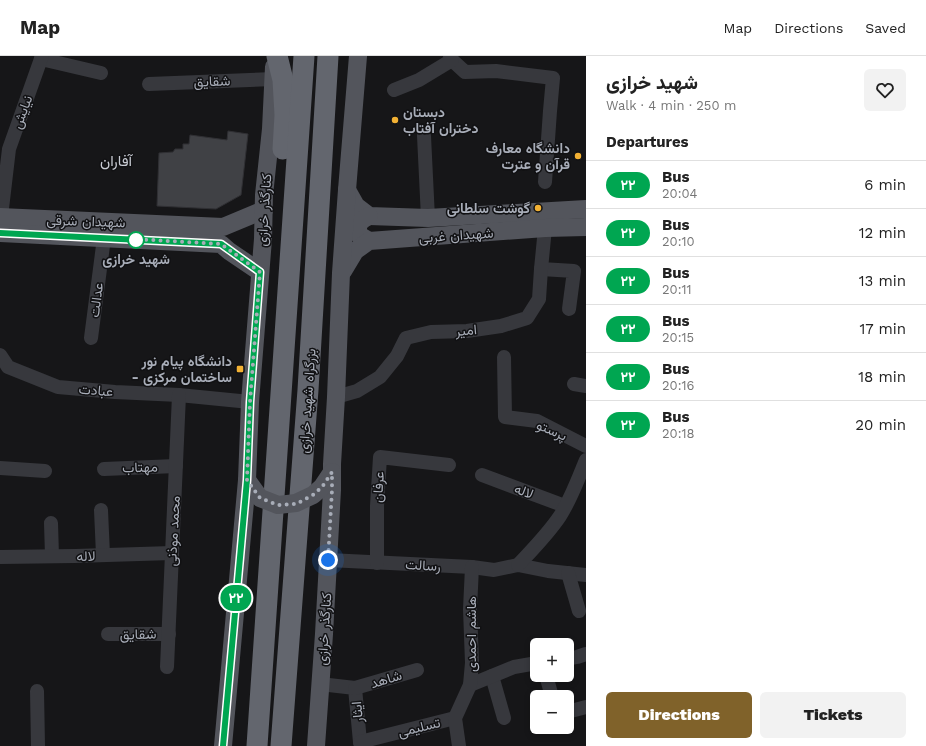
<!DOCTYPE html>
<html lang="en">
<head>
<meta charset="utf-8">
<style>
  body { margin:0; font-family:"Work Sans",Vazirmatn,sans-serif; background:#f2f2f2; color:#222; height:100vh; display:flex; flex-direction:column; font-size:15px; white-space:nowrap }
  * { box-sizing:border-box; margin:0 }
  p { font-size:13px; color:#767676 }
  .icon { flex:none; width:22px; height:22px; fill:none; stroke:currentColor; stroke-width:2; stroke-linecap:round; stroke-linejoin:round }
  .map { position:relative; flex:1; overflow:hidden }
  .sheet { display:flex; flex-direction:column; background:#fff; width:340px }
  .sheet>* { flex:none }
  .badge { padding:0 8px; border-radius:13px; font-size:14px; line-height:26px }
  .fabs { position:absolute; left:530px; top:582px; display:grid; gap:8px }
  .fabs a { display:grid; place-items:center; width:44px; height:44px; border-radius:6px; background:#fff; box-shadow:0 2px 6px #0003; font-size:20px }
  .you { position:absolute; width:20px; height:20px; margin:-10px; border:3px solid #fff; border-radius:50%; background:#1a73e8; box-shadow:0 0 0 6px #1a73e833 }
  .map>.badge { position:absolute; translate:-50% -50%; box-shadow:0 0 0 2px #fff }
  h2 { padding:0 20px; font-size:15px; line-height:36px }
  .round { display:grid; place-items:center; flex:none; width:42px; height:42px; border-radius:6px; background:#f2f2f2 }
  .head { display:flex; align-items:center; justify-content:space-between; height:68px; padding:0 20px }
  h1 { font-size:19px; font-weight:800; line-height:30px }
  .action { display:flex; gap:8px; margin-top:auto; padding:8px 20px }
  .action a { flex:1; height:46px; border-radius:6px; background:#80622a; color:#fff; font-size:16px; font-weight:800; line-height:46px; text-align:center }
  .action a+a { background:#f2f2f2; color:#222 }
  ul { padding:0; list-style:none }
  li { display:flex; align-items:center; gap:12px; height:48px; padding:0 20px; border-top:1px solid #e0e0e0 }
  li div { flex:1 }
  li b { display:block; font-size:15px }
  li em { font-style:normal }
  li .badge { min-width:44px; font-weight:700; text-align:center }
  header { display:flex; align-items:center; gap:24px; box-sizing:border-box; height:56px; padding:0 20px; background:#fff; border-bottom:1px solid #e0e0e0 }
  header strong { font-size:19px }
  nav { display:flex; gap:22px; margin-inline-start:auto; font-size:14px }
  main { display:flex; flex:1; min-height:0 }
  .map>svg:first-child { display:block }
</style>
</head>
<body>
<header>
<strong>Map</strong>
<nav><a>Map</a><a>Directions</a><a>Saved</a></nav>
</header>
<main>
<div class="map">
<svg width="586" height="690" viewBox="0 0 586 690">
  <rect width="100%" height="100%" fill="#161618"/>
  <path fill="#404145" stroke="#303034" d="M228,75l20,3 -7,61 -25,14 -59,-3 2,-53 14,-1 2,-3h8v-5h6l1,-9 37,5z"/>
  <g fill="none" stroke-linecap="round" stroke-linejoin="round">
    <g stroke="#37383d" stroke-width="14">
      <path d="M450,0l2,4 13,12 31,-1 57,7 -3,33 -5,71"/>
      <path d="M41,3l60,14"/>
      <path d="M149,28l125,-5"/>
      <path d="M394,34l25,-10 33,-20"/>
      <path d="M424,80l4,82"/>
      <path d="M1,161l8,-68 33,-93"/>
      <path d="M541,213l33,2 -5,38"/>
      <path d="M91,282l13,-100"/>
      <path d="M0,299l8,12 50,20 57,5 64,3 71,7"/>
      <path d="M504,301l1,60 32,4 49,25"/>
      <path d="M574,328l12,2"/>
      <path d="M336,341l21,-6 23,-14 17,-21 9,-18 25,-6 36,-1 34,-5 26,-8 12,-19 2,-30 4,-41"/>
      <path d="M0,412l45,3"/>
      <path d="M104,413l72,-3"/>
      <path d="M482,419l83,31"/>
      <path d="M101,454l2,45"/>
      <path d="M51,467l1,33"/>
      <path d="M0,501l75,-1 97,-3"/>
      <path d="M328,504l144,7 22,3 24,-5 30,6 38,4"/>
      <path d="M377,507v-57l3,-49 69,8"/>
      <path d="M518,509c15,-16 30,-31 42,-49 11,-17 18,-37 26,-56"/>
      <path d="M568,517l11,38"/>
      <path d="M108,578h61"/>
      <path d="M567,603l10,-2 9,-3"/>
      <path d="M167,611l12,-272"/>
      <path d="M546,619l6,22"/>
      <path d="M492,620l12,42"/>
      <path d="M320,628l35,4 5,54 1,4"/>
      <path d="M470,629l44,-18 23,-4"/>
      <path d="M355,632l62,-18"/>
      <path d="M37,635l1,55"/>
      <path d="M567,656l19,-5"/>
      <path d="M360,686l95,-24"/>
      <path d="M459,690l-4,-28 15,-33 2,-22 -2,-54 2,-42"/>
    </g>
    <g stroke="#53555c" stroke-width="18">
      <path d="M347,134l9,16 13,10 59,2 158,-9"/>
      <path d="M0,161l223,10 41,-17"/>
      <path d="M0,177l221,11 8,7 31,21"/>
      <path d="M369,185l-10,-6c-3,-11 1,-14 10,-19"/>
      <path d="M343,215l12,-20 14,-10 176,-13 41,-1"/>
      <path d="M223,690l24,-266 3,-78 13,-163 1,-44 7,-66 3,-62"/>
      <path d="M316,690l8,-112 8,-144v-26l4,-67 5,-124 6,-83 11,-134"/>
    </g>
    <g stroke="#63666e" stroke-width="21">
      <path d="M277,0l6,24 2,35 -2,34"/>
      <path d="M257,690l47,-690"/>
      <path d="M281,690l27,-356 20,-334"/>
    </g>
    <path stroke="#53555c" stroke-width="18" d="M247,424l13,18 18,7 18,-2 17,-8 9,-8 10,-15"/>
  </g>
  <g fill="none" stroke-linecap="round" stroke-linejoin="round">
    <g stroke="#fff" stroke-width="9">
      <path id="line" d="M0,177l221,11 39,28 -10,130 -3,78 -24,266"/>
    </g>
    <use href="#line" stroke="#00a651" stroke-width="6"/>
    <path stroke="#a8adb8" stroke-width="4" stroke-dasharray="0 7.2" d="M136,184l-2,-1 87,5 39,28 -10,130 -3,78 13,18 18,7 18,-1 17,-9 9,-8 10,-15v18l-4,70"/>
  </g>
  <g fill="#f2b134" stroke="#111113" stroke-width="1.5">
    <circle cx="395" cy="64" r="4"/>
    <circle cx="578" cy="100" r="4"/>
    <circle cx="538" cy="152" r="4"/>
    <rect x="236" y="309" width="8" height="8" rx="2"/>
  </g>
  <circle fill="#fff" stroke="#00a651" stroke-width="2" cx="136" cy="184" r="8"/>
  <g text-anchor="middle" stroke-width="3" stroke-linejoin="round" paint-order="stroke">
    <g font-size="14" fill="#a8adb8" stroke="#111113">
      <text transform="translate(212 25) rotate(-2)" y="5">شقایق</text>
      <text transform="translate(22 56) rotate(-70)" y="5">نیایش</text>
      <text transform="translate(264 154) rotate(-86)" y="5">کنارگذر خرازی</text>
      <text transform="translate(86 165) rotate(2)" y="5">شهیدان شرقی</text>
      <text transform="translate(456 179) rotate(-4)" y="5">شهیدان غربی</text>
      <text transform="translate(96 244) rotate(-83)" y="5">عدالت</text>
      <text transform="translate(466 274) rotate(-5)" y="5">امیر</text>
      <text transform="translate(96 334) rotate(5)" y="5">عبادت</text>
      <text transform="translate(307 345) rotate(-86)" y="5">بزرگراه شهید خرازی</text>
      <text transform="translate(552 374) rotate(24)" y="5">پرستو</text>
      <text transform="translate(140 411) rotate(-2)" y="5">مهتاب</text>
      <text transform="translate(378 431) rotate(-87)" y="5">عرفان</text>
      <text transform="translate(524 435) rotate(21)" y="5">لاله</text>
      <text transform="translate(173 475) rotate(-87)" y="5">محمد موذنی</text>
      <text transform="translate(86 500) rotate(-2)" y="5">لاله</text>
      <text transform="translate(423 509) rotate(3)" y="5">رسالت</text>
      <text transform="translate(324 573) rotate(-86)" y="5">کنارگذر خرازی</text>
      <text transform="translate(138 578) rotate(-1)" y="5">شقایق</text>
      <text transform="translate(471 578) rotate(-90)" y="5">هاشم احمدی</text>
      <text transform="translate(386 623) rotate(-17)" y="5">شاهد</text>
      <text transform="translate(357 656) rotate(-95)" y="5">ایثار</text>
      <text transform="translate(419 671) rotate(-14)" y="5">تسلیمی</text>
    </g>
    <g font-size="14" font-weight="bold" fill="#a8adb8" stroke="#111113" text-anchor="end">
      <text x="403" y="61" text-anchor="start">دبستان<tspan x="403" dy="16">دختران آفتاب</tspan></text>
      <text x="570" y="97">دانشگاه معارف<tspan x="570" dy="16">قرآن و عترت</tspan></text>
      <text x="530" y="157">گوشت سلطانی</text>
      <text x="232" y="310">دانشگاه پیام نور<tspan x="232" dy="16">- ساختمان مرکزی</tspan></text>
    </g>
    <g font-size="14" font-weight="bold" fill="#a8adb8" stroke="#111113">
      <text x="136" y="208">شهید خرازی</text>
    </g>
    <g font-size="15" fill="#c9ccd4" stroke="#111113">
      <text x="116" y="110">آفاران</text>
    </g>
  </g>
</svg>
<div class="fabs">
<a>+</a>
<a>−</a>
</div>
<div class="you" style="left:328px;top:504px"></div>
<b class="badge" style="left:236px;top:542px;background:#00a651;color:#fff">۲۲</b>
</div>
<section class="sheet">
<div class="head"><div><h1>شهید خرازی</h1><p>Walk · 4 min · 250 m</p></div><a class="round"><svg class="icon" aria-label="heart" viewBox="0 0 24 24"><path d="M12 20l-8-8c-3-5 5-10 8-4 3-6 11-1 8 4z"/></svg></a></div>
<h2>Departures</h2>
<ul>
<li><span class="badge" style="background:#00a651;color:#fff">۲۲</span><div><b>Bus</b><p>20:04</p></div><em>6 min</em></li>
<li><span class="badge" style="background:#00a651;color:#fff">۲۲</span><div><b>Bus</b><p>20:10</p></div><em>12 min</em></li>
<li><span class="badge" style="background:#00a651;color:#fff">۲۲</span><div><b>Bus</b><p>20:11</p></div><em>13 min</em></li>
<li><span class="badge" style="background:#00a651;color:#fff">۲۲</span><div><b>Bus</b><p>20:15</p></div><em>17 min</em></li>
<li><span class="badge" style="background:#00a651;color:#fff">۲۲</span><div><b>Bus</b><p>20:16</p></div><em>18 min</em></li>
<li><span class="badge" style="background:#00a651;color:#fff">۲۲</span><div><b>Bus</b><p>20:18</p></div><em>20 min</em></li>
</ul>
<div class="action"><a>Directions</a><a>Tickets</a></div>
</section>
</main>
</body>
</html>
